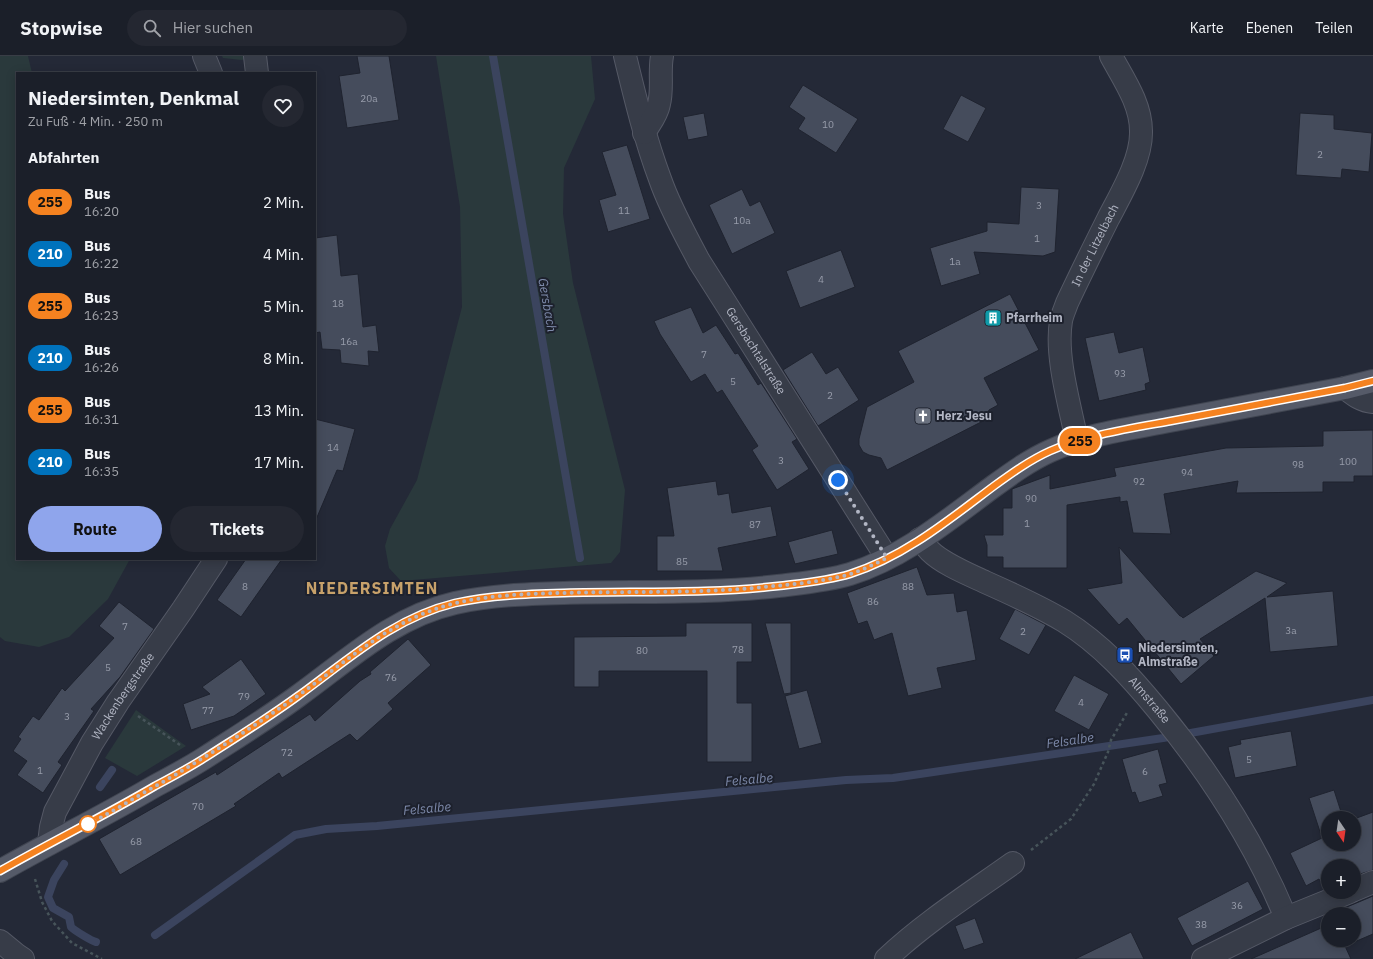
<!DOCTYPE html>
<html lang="de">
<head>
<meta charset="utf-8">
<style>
  body { margin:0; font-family:"IBM Plex Sans",sans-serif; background:#242731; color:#f1f3f6; height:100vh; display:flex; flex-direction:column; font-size:15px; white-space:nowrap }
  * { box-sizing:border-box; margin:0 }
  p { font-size:13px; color:#a0a2a8 }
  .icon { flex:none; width:22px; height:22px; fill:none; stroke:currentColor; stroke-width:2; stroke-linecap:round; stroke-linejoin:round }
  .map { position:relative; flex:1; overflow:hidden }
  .side { position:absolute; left:16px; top:16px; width:300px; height:488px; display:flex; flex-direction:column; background:#1b1f29; border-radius:0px; box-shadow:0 2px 10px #0003,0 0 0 1px #393d46 }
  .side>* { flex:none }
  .badge { padding:0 8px; border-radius:13px; font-size:14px; line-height:26px }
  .needle { width:26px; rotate:167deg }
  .controls { position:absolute; left:1321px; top:755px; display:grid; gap:8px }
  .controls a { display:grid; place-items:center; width:40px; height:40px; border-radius:50%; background:#1b1f29; box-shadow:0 2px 10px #0003,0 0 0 1px #393d46; font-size:20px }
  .you { position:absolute; width:20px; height:20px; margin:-10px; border:3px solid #fff; border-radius:50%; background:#1a73e8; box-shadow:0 0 0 6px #1a73e833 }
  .map>.badge { position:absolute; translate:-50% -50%; box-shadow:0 0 0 2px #fff }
  h2 { padding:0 12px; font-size:15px; line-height:36px }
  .round { display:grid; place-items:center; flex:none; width:42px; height:42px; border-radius:21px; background:#242731 }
  .overview { display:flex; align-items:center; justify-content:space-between; height:68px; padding:0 12px }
  h1 { font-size:19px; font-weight:700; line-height:30px }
  .button { display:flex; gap:8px; margin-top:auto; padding:8px 12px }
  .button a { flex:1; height:46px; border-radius:24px; background:#8fa5ec; color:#111; font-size:16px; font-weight:700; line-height:46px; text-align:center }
  .button a+a { background:#242731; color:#f1f3f6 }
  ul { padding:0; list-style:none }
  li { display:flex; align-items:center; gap:12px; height:52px; padding:0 12px }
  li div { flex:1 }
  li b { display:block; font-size:15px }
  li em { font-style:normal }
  li .badge { min-width:44px; font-weight:700; text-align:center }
  header { display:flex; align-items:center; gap:24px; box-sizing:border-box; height:56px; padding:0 20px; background:#1b1f29; border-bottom:1px solid #393d46 }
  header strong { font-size:19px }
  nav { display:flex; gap:22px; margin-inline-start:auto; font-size:14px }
  .search { width:280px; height:36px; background:#242731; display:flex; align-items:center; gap:10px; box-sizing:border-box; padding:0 14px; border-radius:22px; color:#a0a2a8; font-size:15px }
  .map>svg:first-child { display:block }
</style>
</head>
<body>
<header>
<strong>Stopwise</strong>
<div class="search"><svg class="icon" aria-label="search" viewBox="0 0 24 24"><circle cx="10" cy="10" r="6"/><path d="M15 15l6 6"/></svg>Hier suchen</div>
<nav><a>Karte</a><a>Ebenen</a><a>Teilen</a></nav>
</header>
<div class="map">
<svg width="1373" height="903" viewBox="0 0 1373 903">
  <rect width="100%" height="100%" fill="#242937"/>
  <g fill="#2a393c">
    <path d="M0,0h28l4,17h-15v486h113l-22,40 -39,38 -30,10 -34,-6 -5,-4z"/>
    <path d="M222,0h35l-15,4 -19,-2z"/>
    <path d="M436,0h155l4,43 -31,69 -1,46 10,69 52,207 -5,62 -9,11 -210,18 -12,-13 -4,-22 5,-17 27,-49 45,-173 -2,-100z"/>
    <path d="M136,654l50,36 -49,30 -32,-18z"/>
  </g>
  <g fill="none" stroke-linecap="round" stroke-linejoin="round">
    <g stroke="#3b445e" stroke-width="8">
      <path d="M493,0l87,502"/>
      <path d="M100,731l12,-17"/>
      <path d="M64,808l-10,16 -6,17 5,11 16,9 2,10c4,4 21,14 25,15"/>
      <path d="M155,879l140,-100 31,-6 51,-3 469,-46 47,-2 270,-40 210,-38"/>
    </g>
  </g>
  <g fill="#454c5c" stroke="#1f232f">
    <path d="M357,0h32l10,64 -52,8 -8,-52 21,-3z"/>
    <path d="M803,29l55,34 -22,34 -38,-24 7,-11 -16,-11z"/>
    <path d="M961,39l25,13 -18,34 -25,-13z"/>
    <path d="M704,57l4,23 -20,4 -5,-23z"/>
    <path d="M1300,57l34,2v14l38,4 -3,39 -27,-3 -1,9 -45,-3z"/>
    <path d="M627,89l23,74 -42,13 -9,-32 17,-5 -14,-43z"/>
    <path d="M1021,131l38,2 -4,63 -12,4 -69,-4 6,22 -39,12 -11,-38 57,-17v-9l32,2z"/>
    <path d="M742,133l8,17 10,-5 15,32 -43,21 -23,-49z"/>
    <path d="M337,179l4,41 17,-2 5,53 13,-2 3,27 -11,-1 1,15 -28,-3 -1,-13 -18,-1 -2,-17 -5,1v-95z"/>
    <path d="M841,194l14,37 -55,21 -14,-37z"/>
    <path d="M1010,238l29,56 -55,28 14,27 -9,5 -4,10 -98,50 -6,-12 -12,-3 -6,-3 -4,-7v-6l8,-32 47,-25 -16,-31z"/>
    <path d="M691,251l12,26 13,-8 19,29 3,-1 20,32 3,-2 36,56 -5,3 17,27 -32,21 -25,-40 6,-4 -36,-56 -5,3 -12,-19 -14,8 -31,-48 -6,-13z"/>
    <path d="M1114,276l5,21 24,-6 7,35 -5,2 1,6 -47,11 -14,-63z"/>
    <path d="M812,296l14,22 12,-7 21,33 -41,26 -35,-56z"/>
    <path d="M315,363l40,10 -12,42 -6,-1 -22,52z"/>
    <path d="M1373,374v46h-19v6h-31v10l-87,1 2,-12 -74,13 7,40 -38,-1 -6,-32 -7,1v-5l-53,8v63h-64v-11h-16v-12l-3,-10h19v-27h9v-19l38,-14v14l66,-13 -2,-8 112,-20 97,-2v-15z"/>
    <path d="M716,425l2,14 11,-2 3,20 39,-7 6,30 -59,12 5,23h-66v-35h17l-7,-48z"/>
    <path d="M832,474l6,24 -43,10 -7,-22z"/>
    <path d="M1119,491l61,69h1l2,2 73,-47 31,12 -20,14 66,-6 5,55 -68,6 -5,-54 -65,41 14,17 -33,28 -54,-66 -8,7 -32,-36 35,-6z"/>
    <path d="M246,503h36l-41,58 -24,-17z"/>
    <path d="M917,511l10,28 27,-2 3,19 10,-2 9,50 -39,8 5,20 -34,8 -16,-63 -18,7 -7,-19 -9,3 -11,-31z"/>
    <path d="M119,546l35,27 -34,48 -29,32 3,2 -36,51 4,3 -19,28 -26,-18 10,-14 -14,-10 8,-12 -3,-2 15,-21 6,4 23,-32 3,3 49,-53 -15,-12z"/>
    <path d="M1015,553l31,16 -17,30 -30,-16z"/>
    <path d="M686,567h66v39h-15v41h15v59h-45v-91h-108v16h-25v-50l112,-1z"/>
    <path d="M765,567h26v70l-7,1z"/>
    <path d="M408,583l23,26 -43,38 5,6 -36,32 -7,-7 -68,44 -3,-5 -45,31 2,2 -116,69 -21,-36 117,-67 1,3 93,-61 5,7 45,-40 11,-7 -1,-2z"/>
    <path d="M241,603l25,35 -32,22 -43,14 -8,-26 27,-10 -8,-7z"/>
    <path d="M1074,619l35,19 -20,36 -35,-19z"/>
    <path d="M807,634l15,53 -23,6 -14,-53z"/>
    <path d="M1291,675l6,35 -62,12 -7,-31 13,-3 -1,-4z"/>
    <path d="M1158,693l9,34 -8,2 4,11 -24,7 -4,-11 -3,1 -10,-34z"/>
    <path d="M1334,734l9,28h-15v26h26v-25l19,-7v58l-19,6v-10h-26v21l-4,2 -5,-10 -13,7 -16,-33 32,-15 -13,-40z"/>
    <path d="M1248,825l15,28 -71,37 -15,-28z"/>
    <path d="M1373,840v38l-28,12 6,13h-100l77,-34v15h26v-26h-18l-1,-2z"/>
    <path d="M975,862l9,25 -20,7 -9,-24z"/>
    <path d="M1131,876l13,27h-69z"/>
  </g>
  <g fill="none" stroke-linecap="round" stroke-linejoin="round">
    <g stroke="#555966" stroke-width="24">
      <g id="minor">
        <path d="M204,0l7,17"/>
        <path d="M255,0l2,17"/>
        <path id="s1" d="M625,0c10,41 20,83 35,123 10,29 25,55 39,82l188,297"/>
        <path d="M644,77c6,-10 13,-18 15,-29 4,-15 0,-32 3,-48"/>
        <path d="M1345,332c9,7 16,13 28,14"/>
        <path id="s2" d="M1077,385c-7,-35 -22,-85 -16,-120 1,-6 4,-12 6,-18 13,-28 27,-56 41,-84 13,-25 34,-60 33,-88 0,-27 -17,-51 -30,-75"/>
        <path id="s3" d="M920,483c4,4 6,8 10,12 13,13 38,23 55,31 27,12 54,24 79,39 37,23 66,55 94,89 52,63 97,133 128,208"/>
        <path id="s4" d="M49,787l2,-16 4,-15 37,-69 26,-41 65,-93 33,-50"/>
        <path d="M1354,834l19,-8"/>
        <path d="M0,885l17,14 6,4"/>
        <path d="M886,903c38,-36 85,-66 127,-96"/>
        <path d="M1203,903l83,-41 64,-26"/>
      </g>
    </g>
    <g stroke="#404551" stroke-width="24">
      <path id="major" d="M0,815c51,-29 104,-55 155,-85 17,-9 34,-18 51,-29 31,-20 62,-39 92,-61 50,-36 95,-79 157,-93 36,-8 73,-9 109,-10 72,-2 143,1 214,-7 24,-3 49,-5 72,-12 54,-17 99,-55 144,-88 18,-13 36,-26 56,-35 34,-16 78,-22 114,-29 60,-11 120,-23 181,-34l28,-7"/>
    </g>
    <g stroke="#47545a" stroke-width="2.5" stroke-dasharray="3 3" stroke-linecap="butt">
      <path d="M138,660l42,29"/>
      <path d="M1031,794l40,-31 23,-35 14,-32 3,-12 17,-29"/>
      <path d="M35,823l7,23 10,19 20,22 30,16"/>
    </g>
    <use href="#minor" stroke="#373c48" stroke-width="22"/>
    <use href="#major" stroke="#555a68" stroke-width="22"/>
  </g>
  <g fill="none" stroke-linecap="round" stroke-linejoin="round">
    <g stroke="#fff" stroke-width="9">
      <path id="line" d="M0,815c51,-29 104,-55 155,-85 17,-9 34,-18 51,-29 31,-20 62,-39 92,-61 50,-36 95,-78 157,-93 36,-8 73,-9 109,-10 71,-2 143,1 214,-7 24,-3 49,-5 72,-12 54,-17 100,-55 144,-88 18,-13 36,-26 56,-35 35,-16 83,-23 121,-30 58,-11 116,-22 174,-33l28,-7"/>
    </g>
    <use href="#line" stroke="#f58220" stroke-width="6"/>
    <path stroke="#b2b6c4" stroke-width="4" stroke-dasharray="0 7.2" d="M88,768c19,-9 38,-21 57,-32 52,-29 102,-61 151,-95 52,-36 92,-76 156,-93 35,-9 72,-10 108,-11 71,-2 143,1 214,-7 24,-2 49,-5 73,-11 14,-4 27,-11 40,-17l-49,-78"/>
  </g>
  <defs>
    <g id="building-square" transform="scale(0.9)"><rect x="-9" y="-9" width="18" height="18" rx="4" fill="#0f9aa8" stroke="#1d212d"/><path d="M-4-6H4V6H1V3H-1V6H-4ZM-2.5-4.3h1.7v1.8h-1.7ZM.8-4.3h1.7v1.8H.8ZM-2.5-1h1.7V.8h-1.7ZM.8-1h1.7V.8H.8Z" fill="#fff"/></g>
    <g id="church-square" transform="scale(0.9)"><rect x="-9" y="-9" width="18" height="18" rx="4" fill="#6b7280" stroke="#1d212d"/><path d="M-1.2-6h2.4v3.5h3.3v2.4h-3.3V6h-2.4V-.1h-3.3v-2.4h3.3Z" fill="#fff"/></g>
    <g id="bus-square" transform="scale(0.9)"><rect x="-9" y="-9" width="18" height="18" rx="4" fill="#1a4fb4" stroke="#1d212d"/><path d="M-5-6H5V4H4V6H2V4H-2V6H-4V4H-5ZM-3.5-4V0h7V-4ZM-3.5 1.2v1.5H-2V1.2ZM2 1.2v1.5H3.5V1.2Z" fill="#fff"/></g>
  </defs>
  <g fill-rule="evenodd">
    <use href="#building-square" x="993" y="262"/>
    <use href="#church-square" x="923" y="360"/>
    <use href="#bus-square" x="1125" y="599"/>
  </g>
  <circle fill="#fff" stroke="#f58220" stroke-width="2" cx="88" cy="768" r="8"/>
  <g text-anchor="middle" stroke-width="4" stroke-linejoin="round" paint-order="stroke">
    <g font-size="10" fill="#979caa">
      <text x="369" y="46">20a</text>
      <text x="828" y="72">10</text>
      <text x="1320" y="102">2</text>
      <text x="1039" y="153">3</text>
      <text x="624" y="158">11</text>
      <text x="742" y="168">10a</text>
      <text x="1037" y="186">1</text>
      <text x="955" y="209">1a</text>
      <text x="821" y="227">4</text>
      <text x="338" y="251">18</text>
      <text x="349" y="289">16a</text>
      <text x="704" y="302">7</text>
      <text x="1120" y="321">93</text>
      <text x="733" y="329">5</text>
      <text x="830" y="343">2</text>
      <text x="333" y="395">14</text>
      <text x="781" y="408">3</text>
      <text x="1348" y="409">100</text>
      <text x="1298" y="412">98</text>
      <text x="1187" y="420">94</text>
      <text x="1139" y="429">92</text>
      <text x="1031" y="446">90</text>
      <text x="1027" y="471">1</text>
      <text x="755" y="472">87</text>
      <text x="682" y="509">85</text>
      <text x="245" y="534">8</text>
      <text x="908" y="534">88</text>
      <text x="873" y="549">86</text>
      <text x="125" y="574">7</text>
      <text x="1291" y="578">3a</text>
      <text x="1023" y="579">2</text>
      <text x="738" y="597">78</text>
      <text x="642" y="598">80</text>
      <text x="108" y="615">5</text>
      <text x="391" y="625">76</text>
      <text x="244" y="644">79</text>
      <text x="1081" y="650">4</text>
      <text x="208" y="658">77</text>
      <text x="67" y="664">3</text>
      <text x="287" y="700">72</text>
      <text x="1249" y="707">5</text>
      <text x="40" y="718">1</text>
      <text x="1145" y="719">6</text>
      <text x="198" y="754">70</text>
      <text x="136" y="789">68</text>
      <text x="1237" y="853">36</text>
      <text x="1201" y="872">38</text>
    </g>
    <g font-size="12" fill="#b2b6c4" stroke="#1d212d">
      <text dy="4" stroke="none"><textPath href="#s2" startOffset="205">In der Litzelbach</textPath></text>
      <text dy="4" stroke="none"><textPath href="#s1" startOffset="325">Gersbachtalstraße</textPath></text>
      <text dy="4" stroke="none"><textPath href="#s4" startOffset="166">Wackenbergstraße</textPath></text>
      <text dy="4" stroke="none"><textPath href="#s3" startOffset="284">Almstraße</textPath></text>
    </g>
    <g font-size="12" font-weight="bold" fill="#b2b6c4" stroke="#1d212d" text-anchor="start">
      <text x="1006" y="266">Pfarrheim</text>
      <text x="936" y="364">Herz Jesu</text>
      <text x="1138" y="596">Niedersimten,<tspan x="1138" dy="14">Almstraße</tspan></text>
    </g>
    <g font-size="13" font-style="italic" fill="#7d89a9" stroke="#1d212d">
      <text transform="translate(548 249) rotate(80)" y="5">Gersbach</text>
      <text transform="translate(1070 684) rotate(-8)" y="5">Felsalbe</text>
      <text transform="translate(749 723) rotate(-5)" y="5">Felsalbe</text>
      <text transform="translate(427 752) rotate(-5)" y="5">Felsalbe</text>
    </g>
    <g font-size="16" font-weight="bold" letter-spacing="1" fill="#c7a16a" stroke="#1d212d">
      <text x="372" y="538">NIEDERSIMTEN</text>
    </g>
  </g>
</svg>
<div class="controls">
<a><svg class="needle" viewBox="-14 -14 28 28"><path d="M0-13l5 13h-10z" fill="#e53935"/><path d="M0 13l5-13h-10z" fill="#a0a2a8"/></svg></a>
<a>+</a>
<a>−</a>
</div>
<div class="you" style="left:838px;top:424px"></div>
<b class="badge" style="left:1080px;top:385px;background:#f58220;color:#111">255</b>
<section class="side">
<div class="overview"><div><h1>Niedersimten, Denkmal</h1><p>Zu Fuß · 4 Min. · 250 m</p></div><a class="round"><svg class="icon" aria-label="heart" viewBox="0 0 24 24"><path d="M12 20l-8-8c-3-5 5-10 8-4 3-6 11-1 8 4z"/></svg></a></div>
<h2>Abfahrten</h2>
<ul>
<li><span class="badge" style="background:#f58220;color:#111">255</span><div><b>Bus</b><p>16:20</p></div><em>2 Min.</em></li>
<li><span class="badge" style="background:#0072bc;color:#fff">210</span><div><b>Bus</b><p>16:22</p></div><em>4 Min.</em></li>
<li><span class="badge" style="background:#f58220;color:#111">255</span><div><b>Bus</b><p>16:23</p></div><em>5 Min.</em></li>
<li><span class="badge" style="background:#0072bc;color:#fff">210</span><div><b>Bus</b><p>16:26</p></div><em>8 Min.</em></li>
<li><span class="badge" style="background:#f58220;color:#111">255</span><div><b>Bus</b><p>16:31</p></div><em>13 Min.</em></li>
<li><span class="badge" style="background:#0072bc;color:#fff">210</span><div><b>Bus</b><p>16:35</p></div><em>17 Min.</em></li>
</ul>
<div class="button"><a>Route</a><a>Tickets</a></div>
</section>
</div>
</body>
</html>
